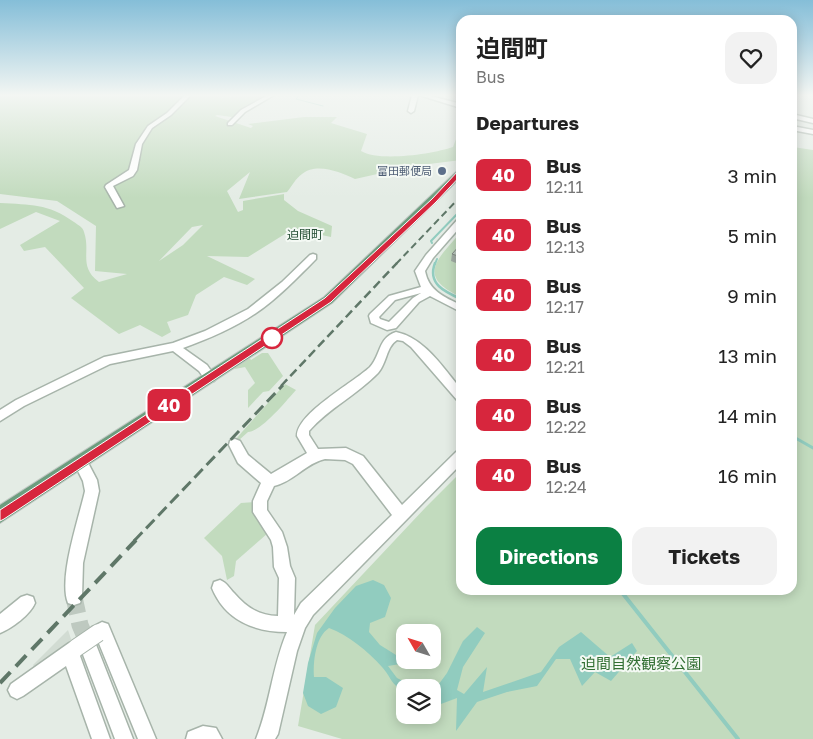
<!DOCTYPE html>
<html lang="en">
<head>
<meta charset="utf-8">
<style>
  body { margin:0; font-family:"Golos Text","Noto Sans JP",sans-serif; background:#f2f2f2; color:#222; height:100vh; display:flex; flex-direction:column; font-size:19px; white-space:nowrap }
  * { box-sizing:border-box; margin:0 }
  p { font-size:16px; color:#767676 }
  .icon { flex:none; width:28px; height:28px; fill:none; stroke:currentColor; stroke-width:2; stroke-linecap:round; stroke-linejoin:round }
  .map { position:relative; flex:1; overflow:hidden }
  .panel { position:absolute; left:456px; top:15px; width:341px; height:580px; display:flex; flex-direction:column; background:#fff; border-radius:15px; box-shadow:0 2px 12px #0003 }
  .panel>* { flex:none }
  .badge { padding:0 10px; border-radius:8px; font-size:18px; line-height:32px }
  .needle { width:32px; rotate:309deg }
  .tools { position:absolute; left:396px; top:624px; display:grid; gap:10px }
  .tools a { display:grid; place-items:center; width:45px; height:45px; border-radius:10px; background:#fff; box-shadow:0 2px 12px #0003; font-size:25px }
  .map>.badge { position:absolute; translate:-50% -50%; box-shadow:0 0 0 2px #fff }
  h2 { padding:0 20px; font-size:19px; line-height:45px }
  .round { display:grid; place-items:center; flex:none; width:52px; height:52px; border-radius:15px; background:#f2f2f2 }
  .head { display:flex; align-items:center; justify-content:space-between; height:85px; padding:0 20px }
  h1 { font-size:24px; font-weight:700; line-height:38px }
  .action { display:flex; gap:10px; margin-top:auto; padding:10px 20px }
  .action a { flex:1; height:58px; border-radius:15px; background:#0b8043; color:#fff; font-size:20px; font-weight:700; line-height:58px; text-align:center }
  .action a+a { background:#f2f2f2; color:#222 }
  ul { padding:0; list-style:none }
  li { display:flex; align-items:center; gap:15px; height:60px; padding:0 20px }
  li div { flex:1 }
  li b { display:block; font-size:19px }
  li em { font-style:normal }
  li .badge { min-width:55px; font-weight:700; text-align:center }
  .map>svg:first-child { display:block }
</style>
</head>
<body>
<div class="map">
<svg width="813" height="739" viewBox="0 0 813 739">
  <rect width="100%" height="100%" fill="#e4ece5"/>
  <path fill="#d2dcd3" d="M68,630l5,15 -37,26 -3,-6z"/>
  <g fill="#c2dbbe" fill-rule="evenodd">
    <path d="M0,95h231l-12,3 48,-3 -22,11 -13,11 -15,-2 -2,1 36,12 2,-2 -5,-2 56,-7h33l-6,6 36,11 -6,17c18,11 72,3 92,-4l8,-21v34l-48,6 -58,13c-14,-7 -39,-17 -53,-5 -6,4 -10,12 -15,18l-48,7 11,-27 -23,19 11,21 5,-2v-9l41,-7v6l14,11 34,15 -1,11 -38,-8 -45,28 -41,-1 48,23 -8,6 -23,-8 -28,18 -8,20 -21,7 4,10 -9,5 -22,-12 -21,9 -48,-36 13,-10 -39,-41 -21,4 -4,-6 40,-24 -24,-9 -36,17v-26c31,2 47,0 74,19 4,3 9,5 10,10 7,20 -6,34 15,50l28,-8 -32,-3 1,-45 -39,-25 -57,-7zM203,225l-20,20 -24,16 33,-34z"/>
    <path d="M793,147l20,3v589h-471l-44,-13 17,-101 111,-118 35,-35v118h331zM405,632h27v28h-27zM405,688h27v27h-27z"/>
    <path d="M461,232v65c-45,-21 -24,-37 0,-65z"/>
    <path d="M262,353h6l15,23 -14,15 -6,1 -15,16v-18l7,-7 -10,-16 -10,2 -1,-2 15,-10 2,3z"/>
    <path d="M285,384l11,6c-10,11 -34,41 -48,42l-10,9 -1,-3 5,-6z"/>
    <path d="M255,502l13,31 -32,28 -2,15 -7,4 -5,-24 -18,-18 37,-35z"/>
  </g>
  <g fill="#91ccbf">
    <path d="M373,580l11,5 7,13 -6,19 -15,6 -1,9 11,13 16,10 9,-2 1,10 -18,3 9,12 18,9 -10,1v4c-15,-8 -13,-14 -23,-25 -14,-16 -34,-32 -53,-39 -14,9 -16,35 -15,49h12l17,11 -7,19 -15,7 -13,-8 -5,-13 5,-30 9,-30 18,-25 21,-22z"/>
    <path d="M477,627l8,6 -22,34 -6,23 7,4 23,-27 -4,25 58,-20 18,-25 22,-15 29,25 22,-14 5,8 -26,30 -16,-9 -13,14 -12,-27h-14l-19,27 -30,6 -30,10 -21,29 1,-33 -24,9v-15l14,-19 16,-32z"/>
  </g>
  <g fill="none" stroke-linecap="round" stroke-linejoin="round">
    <path stroke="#91ccbf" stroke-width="1" d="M299,95l-3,4 27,7"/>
    <g stroke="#91ccbf" stroke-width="2">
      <path d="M432,243l-1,-2 30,-31"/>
      <path d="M435,264l2,-5"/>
    </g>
    <path stroke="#91ccbf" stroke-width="2.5" d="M435,263c-8,21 10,29 26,36"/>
    <path stroke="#91ccbf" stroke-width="3" d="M792,436l21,12"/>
    <path stroke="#91ccbf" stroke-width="4" d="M620,590l118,149"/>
    <path stroke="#bec9c0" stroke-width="17" stroke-dasharray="17 8" stroke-linecap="butt" d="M74,597l6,28 9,21"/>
    <g stroke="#a7b4aa" stroke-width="3">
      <g id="minor">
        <path d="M185,95h6l-20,20 -19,13 -10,16 -5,26 -4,6 -20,10 11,20 -7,2 -12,-21 1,-2 23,-15 7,-26 12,-18 19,-13z"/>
        <path d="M268,95h6l-29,17 -13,13h-4v-2l13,-13z"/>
        <path d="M412,95h6l-4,16 -3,2 -3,-2z"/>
        <path d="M419,95h8l34,9v4z"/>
        <path d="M792,114l21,5v4l-21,-5z"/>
        <path d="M792,126l21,4v4l-21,-4z"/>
        <path d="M458,219h3v7l-28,32 -8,13c4,20 19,26 36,34v7l-31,-16 -11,6 -23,26 -9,2 -16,-7 -2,-7 1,-2 19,-18 32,-9 -6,-16 11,-16zM421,293l-8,5 -24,24 -9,-3 -1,-2 16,-17z"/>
        <path d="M313,254l3,1v4c-19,19 -38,39 -60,54 -22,15 -48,26 -73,35l24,17 9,13 -2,3h-8l-7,-10 -26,-20 -63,13 -86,42 -24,15v-11l16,-10 88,-43 69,-14 32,-12 43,-22 34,-27 28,-27z"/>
        <path d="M396,332c29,6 47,36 65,57v13l-4,-2 -46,-53 -8,-6 -6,-1c-11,7 -10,23 -19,33 -21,22 -49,35 -69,58v4l9,14 28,-1 17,8 39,49 54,-53 5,-2v14l-148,151 -8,13 -8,23 -19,83 -3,5h-19c14,-34 16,-72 31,-107 -33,0 -62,-12 -75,-44l2,-6 6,-2c7,3 9,8 14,13 12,14 25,23 44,23l1,-38 -5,-11 -1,-20 -2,-7 -18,-28v-11l8,-18 -23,-20 -9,-18 1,-4 5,-2 5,2 8,14 23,19 36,-21 -10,-17c0,-23 56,-53 73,-69 11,-12 8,-29 26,-35zM325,459l20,1 8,4 39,51 -91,88 -7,12 1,-37 -5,-12 -3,-19 -5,-15 -15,-22v-9l7,-15c19,-4 32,-23 51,-27z"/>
        <path d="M81,457l5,2 11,21 2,11 -16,72 -1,34 -2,6 -6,2 -6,-2c-10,-25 11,-85 17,-112l-2,-10 -9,-18 2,-4z"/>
        <path d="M27,595l6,2 2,6c-5,12 -23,25 -35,30v-19l21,-17z"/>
        <path d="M102,622l6,2 48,115h-18l-40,-98 -6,-2 -2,-6 2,-6z"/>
        <path d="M89,639l6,3 38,97h-18l-33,-87 -2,4 30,83h-18l-26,-73 -43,30 -6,3 -6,-3 -3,-6 3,-6 58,-41 6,-3 7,5 1,-3z"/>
        <path d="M203,726l13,2 6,11h-36l2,-7z"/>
      </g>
    </g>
    <g stroke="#c2c8c4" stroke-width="2">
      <path id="major" d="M461,169v8l-129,126 -332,220v-18l324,-208 134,-127z"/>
    </g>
    <use href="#minor" fill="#fff" fill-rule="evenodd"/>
    <use href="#major" fill="#6c9d7e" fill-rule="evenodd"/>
    <path stroke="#5f7768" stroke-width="2" stroke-dasharray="7 4" stroke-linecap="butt" d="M396,264l65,-68"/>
    <path stroke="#5f7768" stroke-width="2.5" stroke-dasharray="9 4.5" stroke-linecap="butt" d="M281,386l116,-123"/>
    <path stroke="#5f7768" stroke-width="3" stroke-dasharray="12 5.5" stroke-linecap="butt" d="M134,541l149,-156"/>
    <path stroke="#5f7768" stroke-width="4" stroke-dasharray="15 8" stroke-linecap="butt" d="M0,683l136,-143"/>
    <g stroke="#a7b4aa" stroke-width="19" stroke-linecap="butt">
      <path id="minor-bridge" d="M76,648l22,-15"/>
    </g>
    <use href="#minor-bridge" stroke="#fff" stroke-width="17"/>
  </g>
  <path fill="#a2ada5" d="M461,246v19l-10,-4 1,-7z"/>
  <path fill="#bcc9c0" stroke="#848d86" d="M460,245l1,1v11l-9,-3z"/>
  <linearGradient id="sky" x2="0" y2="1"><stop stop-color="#85bed8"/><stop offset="0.48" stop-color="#f3f6f3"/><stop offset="1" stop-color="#f3f6f3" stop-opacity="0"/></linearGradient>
  <rect width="813" height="198" fill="url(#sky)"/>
  <path fill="#d7263d" stroke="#fff" d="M459,170l5,2 -28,30 -105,100 -327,217 -4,2v-11l325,-212 107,-99z"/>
  <circle fill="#5c6f8a" stroke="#f4f9f4" stroke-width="2" cx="442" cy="171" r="5"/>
  <circle fill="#fff" stroke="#d7263d" stroke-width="2.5" cx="272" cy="338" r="10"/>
  <g text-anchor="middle" stroke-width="4" stroke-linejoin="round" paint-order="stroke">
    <g font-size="11" fill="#4e5e75" stroke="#f4f9f4" text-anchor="end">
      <text x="432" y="175">富田郵便局</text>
    </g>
    <g font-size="12" fill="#224c32" stroke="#f4f9f4">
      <text x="305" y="239">迫間町</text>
    </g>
    <g font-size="15" fill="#326f33" stroke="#f4f9f4">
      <text x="641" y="669">迫間自然観察公園</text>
    </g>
  </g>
</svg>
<div class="tools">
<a><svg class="needle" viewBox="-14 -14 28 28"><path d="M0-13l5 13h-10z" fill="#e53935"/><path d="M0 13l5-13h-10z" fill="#767676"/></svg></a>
<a><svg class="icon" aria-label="layers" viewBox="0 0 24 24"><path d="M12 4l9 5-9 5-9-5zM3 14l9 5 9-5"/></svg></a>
</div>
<b class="badge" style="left:169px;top:405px;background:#d7263d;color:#fff">40</b>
<section class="panel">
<div class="head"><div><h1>迫間町</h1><p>Bus</p></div><a class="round"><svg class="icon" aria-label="heart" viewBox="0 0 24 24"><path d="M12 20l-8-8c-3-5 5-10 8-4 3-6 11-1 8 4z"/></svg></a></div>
<h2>Departures</h2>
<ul>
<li><span class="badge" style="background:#d7263d;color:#fff">40</span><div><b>Bus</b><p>12:11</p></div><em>3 min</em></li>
<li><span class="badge" style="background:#d7263d;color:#fff">40</span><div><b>Bus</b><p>12:13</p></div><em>5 min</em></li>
<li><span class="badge" style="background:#d7263d;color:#fff">40</span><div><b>Bus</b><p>12:17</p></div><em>9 min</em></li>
<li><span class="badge" style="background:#d7263d;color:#fff">40</span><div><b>Bus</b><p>12:21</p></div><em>13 min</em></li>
<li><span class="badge" style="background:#d7263d;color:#fff">40</span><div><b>Bus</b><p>12:22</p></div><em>14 min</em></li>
<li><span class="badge" style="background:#d7263d;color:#fff">40</span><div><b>Bus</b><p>12:24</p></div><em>16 min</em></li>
</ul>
<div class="action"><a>Directions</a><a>Tickets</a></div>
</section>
</div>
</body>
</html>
